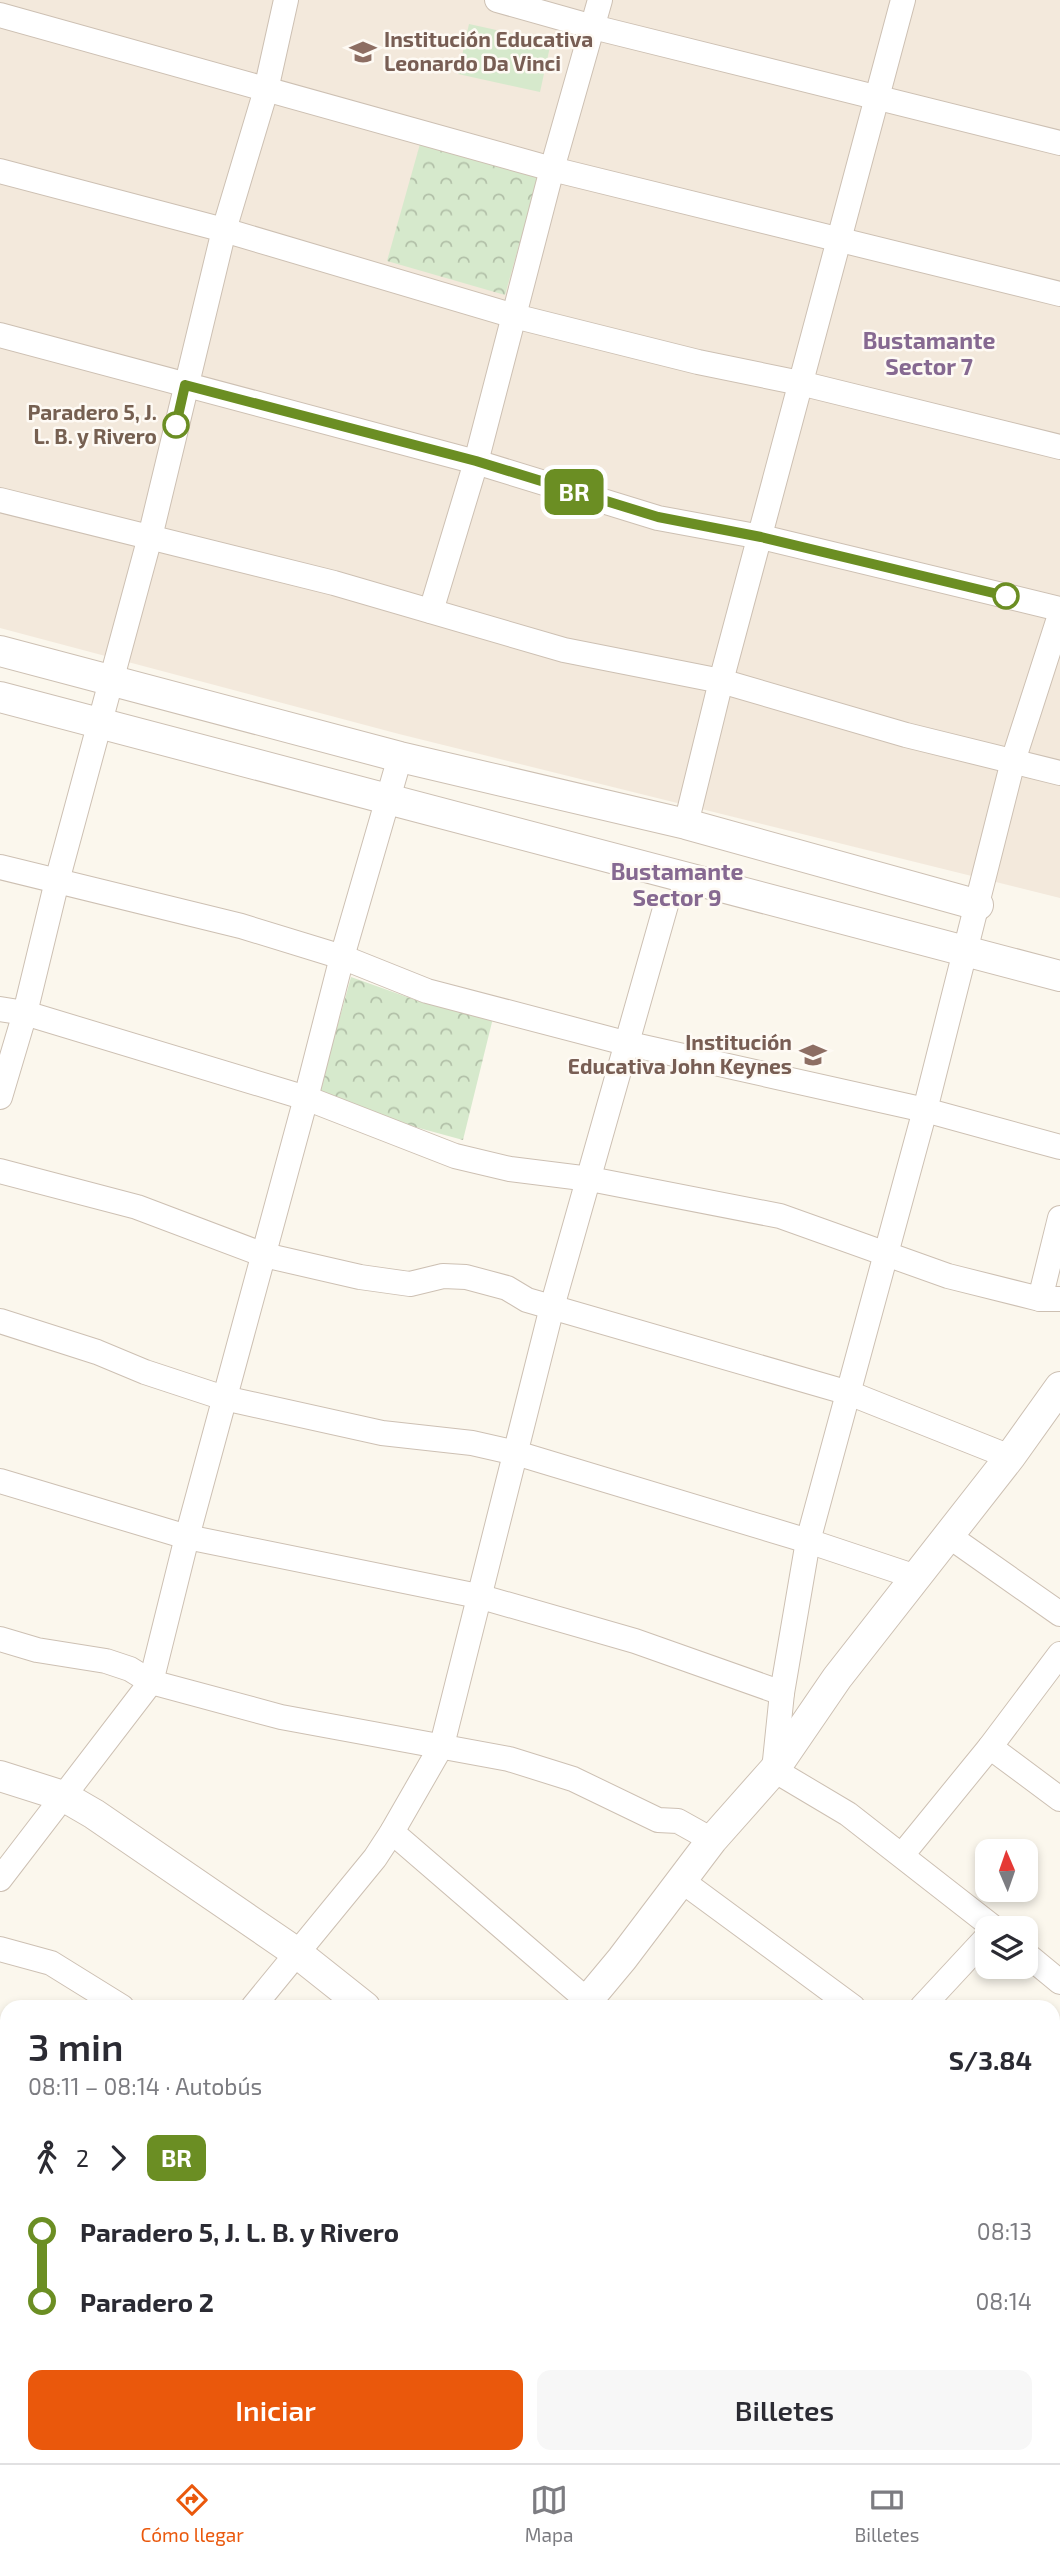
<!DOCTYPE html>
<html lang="es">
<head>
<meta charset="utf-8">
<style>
  body { margin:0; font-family:"Exo 2",sans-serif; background:#f7f7f7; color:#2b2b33; height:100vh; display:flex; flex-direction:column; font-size:26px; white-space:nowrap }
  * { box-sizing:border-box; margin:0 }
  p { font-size:23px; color:#7c7c81 }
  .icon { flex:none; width:38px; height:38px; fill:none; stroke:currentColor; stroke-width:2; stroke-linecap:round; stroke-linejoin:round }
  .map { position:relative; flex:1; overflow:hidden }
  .sheet { position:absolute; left:0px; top:2000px; width:1060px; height:464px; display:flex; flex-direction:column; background:#fff; border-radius:21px 21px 0 0; box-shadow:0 4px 10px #0003 }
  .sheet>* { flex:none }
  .badge { padding:0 14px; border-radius:10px; font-size:24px; line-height:46px }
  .needle { width:46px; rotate:358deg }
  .controls { position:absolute; left:975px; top:1839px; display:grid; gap:14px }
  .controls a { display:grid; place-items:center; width:63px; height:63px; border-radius:14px; background:#fff; box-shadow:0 4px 10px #0003; font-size:35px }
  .map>.badge { position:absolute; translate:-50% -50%; box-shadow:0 0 0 4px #fff }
  .legs { display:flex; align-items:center; gap:10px; height:77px; padding:0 28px; font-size:23px }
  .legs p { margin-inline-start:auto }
  .headline { display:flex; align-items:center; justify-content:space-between; height:119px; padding:0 28px }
  h1 { font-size:38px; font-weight:600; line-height:52px }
  .button { display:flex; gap:14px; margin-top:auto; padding:14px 28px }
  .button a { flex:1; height:80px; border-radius:14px; background:#ea580c; color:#fff; font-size:28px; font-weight:600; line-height:80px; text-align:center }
  .button a+a { background:#f7f7f7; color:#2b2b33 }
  ul { padding:0 28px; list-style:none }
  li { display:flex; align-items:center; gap:24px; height:70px; font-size:26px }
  li i { display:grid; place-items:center; width:10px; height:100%; margin:0 9px; background:currentColor }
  li i::after { content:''; width:18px; height:18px; margin:-9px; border:5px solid; border-radius:50%; background:#fff }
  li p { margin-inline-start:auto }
  li:first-child i { background:linear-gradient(#0000 50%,currentColor 0) }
  li:last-child i { background:linear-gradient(currentColor 50%,#0000 0) }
  .tab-bar { display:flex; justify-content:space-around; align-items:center; height:98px; border-top:2px solid #e1e1e2; background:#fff; font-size:19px; color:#7c7c81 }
  .tab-bar a { display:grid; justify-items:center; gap:4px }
  .tab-bar .selected { color:#ea580c }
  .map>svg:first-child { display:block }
</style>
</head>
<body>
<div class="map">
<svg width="1060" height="2463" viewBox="0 0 1060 2463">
  <defs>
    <pattern id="park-crowns" width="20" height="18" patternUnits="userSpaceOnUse" patternTransform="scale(1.75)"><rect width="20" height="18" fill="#d6e9cc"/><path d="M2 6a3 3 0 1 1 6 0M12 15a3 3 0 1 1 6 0" fill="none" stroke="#b2c0a8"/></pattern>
  </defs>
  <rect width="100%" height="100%" fill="#fbf7ed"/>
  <path fill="#f3e9dc" d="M0,0h1060v898l-661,-164 -399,-106z"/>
  <path fill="#d6e9cc" d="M469,24l82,18 -11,50 -82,-18z"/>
  <g fill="url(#park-crowns)">
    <path d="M420,144l118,34 -33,117 -118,-34z"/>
    <path d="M351,977l73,26 69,15 -30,122 -66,-18 -79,-26z"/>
  </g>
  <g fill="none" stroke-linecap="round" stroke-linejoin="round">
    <g stroke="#a9ccd5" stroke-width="6">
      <path d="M1054,2341l6,-3"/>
      <path d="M720,2463l2,-6"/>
    </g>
    <g stroke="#cdc0b3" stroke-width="26">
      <g id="minor">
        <path d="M497,0l96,27 467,116"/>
        <path d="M0,15l552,154 508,125"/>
        <path d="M0,171l224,59 290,86 184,46 102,21 260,64"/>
        <path d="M0,335l476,127 182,56 103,19 299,72"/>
        <path d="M0,500l334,83 230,67 157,31 185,54 154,38"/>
        <path d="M431,611l45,-149 76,-293 48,-169"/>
        <path d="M686,824l35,-143 182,-681"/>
        <path d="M0,867l241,59 101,31 85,34 198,52 300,67 135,37"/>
        <path d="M0,1009l25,4 281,85 149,58 55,13 80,10 190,37 168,60 92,23h20"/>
        <path d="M0,1097l25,-84 32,-132 93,-344 74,-307 42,-140 20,-90"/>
        <path d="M0,1171l137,36 127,48 96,22 50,7 33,-8 23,1 41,11 20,12 322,93 161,64"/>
        <path d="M1040,1299l20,-81"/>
        <path d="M0,1321l97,31 48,20 79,26 158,35 90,10 44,10 292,88 108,36"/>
        <path d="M0,1481l187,56 291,59 157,45 147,52"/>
        <path d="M949,1536l111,78"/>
        <path d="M0,1639l37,11 69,11 24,8 21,13 130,35 228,42 64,20 85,41 20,1 34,19"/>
        <path d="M990,1747l70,52"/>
        <path d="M392,1832l203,175"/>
        <path d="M902,1855l88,-108 70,-93"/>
        <path d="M0,1879l151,-197 36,-145 119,-439 36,-141 58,-200"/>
        <path d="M682,1881l171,126"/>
        <path d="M994,1928l-146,-114 -74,-44 8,-77 26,-152 117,-431 88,-349 47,-146"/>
        <path d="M0,1949l51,14 71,44"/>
        <path d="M1026,1954l34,28"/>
        <path d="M253,2007l122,-149 17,-26 50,-87 110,-438 114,-402"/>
        <path d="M922,2007l65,-70"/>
        <path d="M1054,2057l6,-3"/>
        <path d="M0,2100l7,5"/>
        <path d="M0,2279l7,5"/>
        <path d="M0,2330l7,-9"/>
        <path d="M464,2457l9,6"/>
      </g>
    </g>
    <g stroke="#cdc0b3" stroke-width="32">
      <g id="tertiary">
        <path d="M0,651l400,106 286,67 292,81"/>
        <path d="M0,697l1060,279"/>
        <path d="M0,1776l63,20 31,18 203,139 68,54"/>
        <path d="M582,2007l40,-48 90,-119 62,-70 63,-92 173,-221 50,-70"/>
        <path d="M225,2463l5,-6"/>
      </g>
    </g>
    <use href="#minor" stroke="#fff" stroke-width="24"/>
    <use href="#tertiary" stroke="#fff" stroke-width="30"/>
  </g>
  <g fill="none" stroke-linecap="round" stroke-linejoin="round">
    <g stroke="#fff" stroke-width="16">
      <path id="line-1" d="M176,425l9,-40 291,76 182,56 103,20 245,59"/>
    </g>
    <use href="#line-1" stroke="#6b8e23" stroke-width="10"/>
  </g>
  <defs>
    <g id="school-bare" transform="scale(2.1)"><path d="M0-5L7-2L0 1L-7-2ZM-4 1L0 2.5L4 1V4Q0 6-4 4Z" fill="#8d6e63" stroke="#fefaf4" stroke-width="2.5" paint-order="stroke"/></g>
  </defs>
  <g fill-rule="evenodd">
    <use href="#school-bare" x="363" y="52"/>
    <use href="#school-bare" x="813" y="1055"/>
  </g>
  <g fill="#fff" stroke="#6b8e23" stroke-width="3.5">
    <circle cx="176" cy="425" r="12"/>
    <circle cx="1006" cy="596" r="12"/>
  </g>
  <g text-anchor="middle" stroke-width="5" stroke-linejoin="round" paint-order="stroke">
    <g font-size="21" font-weight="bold" fill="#785e54" stroke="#fefaf4" text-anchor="start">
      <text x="384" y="47">Institución Educativa<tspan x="384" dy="24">Leonardo Da Vinci</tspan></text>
      <text x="792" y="1050" text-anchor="end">Institución<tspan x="792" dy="24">Educativa John Keynes</tspan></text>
    </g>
    <g font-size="21" font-weight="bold" fill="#766051" stroke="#fefaf4" text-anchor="end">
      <text x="157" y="420">Paradero 5, J.<tspan x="157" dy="24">L. B. y Rivero</tspan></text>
    </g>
    <g font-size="23" font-weight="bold" fill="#866991" stroke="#fefaf4">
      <text x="929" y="349">Bustamante<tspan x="929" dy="26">Sector 7</tspan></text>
      <text x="677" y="880">Bustamante<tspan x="677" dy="26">Sector 9</tspan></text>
    </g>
  </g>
</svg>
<div class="controls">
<a><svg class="needle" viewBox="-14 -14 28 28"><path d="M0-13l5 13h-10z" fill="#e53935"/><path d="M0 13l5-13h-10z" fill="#7c7c81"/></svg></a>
<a><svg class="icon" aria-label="layers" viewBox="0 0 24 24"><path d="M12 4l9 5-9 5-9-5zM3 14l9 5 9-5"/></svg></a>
</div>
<b class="badge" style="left:574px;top:492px;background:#6b8e23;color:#fff">BR</b>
<section class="sheet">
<div class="headline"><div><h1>3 min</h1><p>08:11 – 08:14 · Autobús</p></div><b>S/3.84</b></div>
<div class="legs"><svg class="icon" aria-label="walk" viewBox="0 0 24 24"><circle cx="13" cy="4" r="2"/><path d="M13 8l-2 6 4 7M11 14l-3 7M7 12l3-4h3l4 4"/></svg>2<svg class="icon" aria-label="forward" viewBox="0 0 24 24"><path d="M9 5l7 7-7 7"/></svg><b class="badge" style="background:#6b8e23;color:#fff">BR</b></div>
<ul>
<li><i style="color:#6b8e23"></i><b>Paradero 5, J. L. B. y Rivero</b><p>08:13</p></li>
<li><i style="color:#6b8e23"></i><b>Paradero 2</b><p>08:14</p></li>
</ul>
<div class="button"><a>Iniciar</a><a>Billetes</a></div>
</section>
</div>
<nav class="tab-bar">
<a class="selected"><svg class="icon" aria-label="directions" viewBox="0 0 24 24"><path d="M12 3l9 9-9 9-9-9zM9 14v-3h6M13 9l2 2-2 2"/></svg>Cómo llegar</a>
<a><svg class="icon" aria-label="map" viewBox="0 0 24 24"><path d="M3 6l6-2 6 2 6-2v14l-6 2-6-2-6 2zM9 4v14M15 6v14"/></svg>Mapa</a>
<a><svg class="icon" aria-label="tickets" viewBox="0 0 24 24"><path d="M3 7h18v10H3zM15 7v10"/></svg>Billetes</a>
</nav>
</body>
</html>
